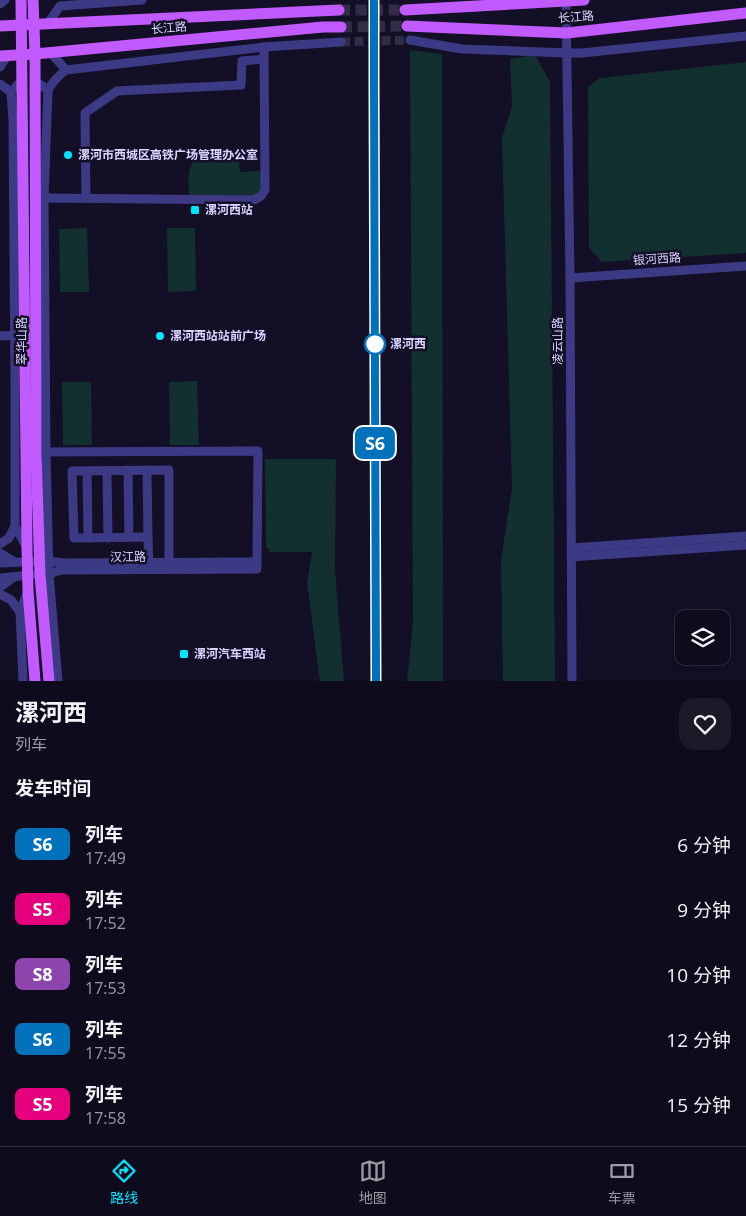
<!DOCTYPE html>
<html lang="zh">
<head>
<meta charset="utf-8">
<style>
  body { margin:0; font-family:"Open Sans","Noto Sans SC",sans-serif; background:#1c1929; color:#f1f3f6; height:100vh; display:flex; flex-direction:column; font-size:19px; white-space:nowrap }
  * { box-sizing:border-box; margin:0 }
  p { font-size:16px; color:#9b9ba3 }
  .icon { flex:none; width:28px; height:28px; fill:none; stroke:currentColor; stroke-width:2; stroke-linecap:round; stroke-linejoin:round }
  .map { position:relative; height:681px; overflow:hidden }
  .details { display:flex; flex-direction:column; background:#0e0b1c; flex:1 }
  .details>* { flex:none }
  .badge { padding:0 10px; border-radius:8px; font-size:18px; line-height:32px }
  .tools { position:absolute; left:675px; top:610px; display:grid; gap:10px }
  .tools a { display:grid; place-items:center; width:55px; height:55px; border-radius:10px; background:#0e0b1c; box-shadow:0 5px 20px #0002,0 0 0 1px #2e2b3b; font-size:25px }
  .map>.badge { position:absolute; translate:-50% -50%; box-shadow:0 0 0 2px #fff }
  h2 { padding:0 15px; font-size:19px; line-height:45px }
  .round { display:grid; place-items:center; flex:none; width:52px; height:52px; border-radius:15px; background:#1c1929 }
  .overview { display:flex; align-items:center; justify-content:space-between; height:85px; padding:0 15px }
  h1 { font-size:24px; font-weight:700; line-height:38px }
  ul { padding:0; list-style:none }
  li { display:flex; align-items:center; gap:15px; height:65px; padding:0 15px }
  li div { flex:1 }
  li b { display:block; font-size:19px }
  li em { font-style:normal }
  li .badge { min-width:55px; font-weight:700; text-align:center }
  .menu { display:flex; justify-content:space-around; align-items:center; height:70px; border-top:1px solid #2e2b3b; background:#0e0b1c; font-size:14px; color:#9b9ba3 }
  .menu a { display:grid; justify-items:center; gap:2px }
  .menu .selected { color:#00e5ff }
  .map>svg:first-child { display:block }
</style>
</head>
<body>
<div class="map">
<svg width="746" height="681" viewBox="0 0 746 681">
  <rect width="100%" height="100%" fill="#130f26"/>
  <g fill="#12302f">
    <path d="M410,50l32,4 1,627h-36l6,-57z"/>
    <path d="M535,55l15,27 5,599h-52l-2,-121 11,-72 -10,-350 10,-32 -2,-47z"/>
    <path d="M746,62v191l-144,9 -13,-14 -1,-161 12,-9z"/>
    <path d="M239,158l1,14 21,-1v18l-6,8h-66c0,-13 -3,-27 6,-38z"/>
    <path d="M87,228l2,64h-29l-1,-63z"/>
    <path d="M167,228h28l1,63 -28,1z"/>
    <path d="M197,381l2,64h-29l-1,-63z"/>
    <path d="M62,382h29l1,63h-29z"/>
    <path d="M265,459h71l-1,111 9,111h-24l-13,-98 5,-31h-43v-4h-3z"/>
  </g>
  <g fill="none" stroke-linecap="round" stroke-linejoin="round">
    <path stroke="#312d47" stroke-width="9" stroke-dasharray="9 4.5" stroke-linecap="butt" d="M341,42l69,-2"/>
    <g stroke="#312d47" stroke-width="11" stroke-dasharray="11 5.5" stroke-linecap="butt">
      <path d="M339,10h66"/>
      <path d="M341,27l66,-1"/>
    </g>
    <g stroke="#3d3a85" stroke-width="9">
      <path d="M566,0l4,278 2,403"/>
      <path d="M0,4l5,-4"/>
      <path d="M48,23l12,-17 82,-6"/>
      <path d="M410,40l52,9 105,4h15l164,-17"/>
      <path d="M51,53l15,17 198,-23 77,-5"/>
      <path d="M0,67l7,-11"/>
      <path d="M22,80l-11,12 2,29 2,260v145l12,22"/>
      <path d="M35,81l13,9 -4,108 2,254 3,122 9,107"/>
      <path d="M0,84l11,8"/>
      <path d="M48,90c5,-9 10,-14 18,-20"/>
      <path d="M44,198l210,2 7,-4 4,-6 -1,-143"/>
      <path d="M86,198l-1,-85 32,-22 124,-6 1,-24 22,-2"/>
      <path d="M570,278l176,-12"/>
      <path d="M0,336l20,-1"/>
      <path d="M128,470l1,67"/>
      <path d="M147,470l1,67"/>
      <path d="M87,471l1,67"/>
      <path d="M107,471l1,67"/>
      <path d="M0,544l9,-6 6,-12"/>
      <path d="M572,548l174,-12"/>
      <path d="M0,553l15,9"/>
      <path d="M571,557l175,-12"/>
      <path d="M0,563l48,-2 15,2 194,-1"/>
      <path d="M149,569l-1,-32 -74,1 -2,-67 97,-1v99"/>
      <path d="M45,575l17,-5 195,-1v-7l1,-111 -212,1"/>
      <path d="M0,578l32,-3"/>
      <path d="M0,587l14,-10"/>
      <path d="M0,594l11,6 9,12"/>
      <path d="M23,681l-3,-69 7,-19"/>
    </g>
    <g stroke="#c25bff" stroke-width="11">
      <path d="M21,0l6,548 1,43 7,90"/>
      <path d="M33,0l2,54 1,398 4,123 9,106"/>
      <path d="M405,10l179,-10"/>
      <path d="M0,26l339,-16"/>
      <path d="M407,26l160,7 179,-20"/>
      <path d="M0,56l35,-2 288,-27h18"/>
    </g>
    <path stroke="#00e5ff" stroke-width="2.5" stroke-dasharray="8 6" stroke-linecap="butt" d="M374,0v66l2,615"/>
  </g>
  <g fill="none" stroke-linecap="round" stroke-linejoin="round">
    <g stroke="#fff" stroke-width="11">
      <path id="line" d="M374,0v85l2,596"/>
    </g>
    <use href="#line" stroke="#0072bc" stroke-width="8"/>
  </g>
  <g fill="#00e5ff" stroke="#130f26" stroke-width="2">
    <circle cx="68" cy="155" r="5"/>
    <rect x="190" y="205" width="10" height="10" rx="2.5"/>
    <circle cx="160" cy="336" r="5"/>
    <rect x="179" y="649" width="10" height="10" rx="2.5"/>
  </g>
  <circle fill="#fff" stroke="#0072bc" stroke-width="2.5" cx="375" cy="344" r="10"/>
  <g text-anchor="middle" stroke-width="5" stroke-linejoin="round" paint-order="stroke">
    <g font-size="12" fill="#d9d4ff" stroke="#130f26">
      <text transform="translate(576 17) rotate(-4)" y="4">长江路</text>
      <text transform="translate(169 28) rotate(-5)" y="4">长江路</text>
      <text transform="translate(657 259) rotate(-4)" y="4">银河西路</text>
      <text transform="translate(22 341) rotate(-90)" y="4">翠华山路</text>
      <text transform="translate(558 341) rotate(-90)" y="4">凌云山路</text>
      <text x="128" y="561">汉江路</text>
    </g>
    <g font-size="12" font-weight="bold" fill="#d9d4ff" stroke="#130f26" text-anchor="start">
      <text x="78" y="159">漯河市西城区高铁广场管理办公室</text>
      <text x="205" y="214">漯河西站</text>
      <text x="170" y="340">漯河西站站前广场</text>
      <text x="194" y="658">漯河汽车西站</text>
    </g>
    <g font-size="12" font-weight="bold" fill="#d9d4ff" stroke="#130f26" text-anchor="start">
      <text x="390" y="348">漯河西</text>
    </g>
  </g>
</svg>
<div class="tools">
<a><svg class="icon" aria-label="layers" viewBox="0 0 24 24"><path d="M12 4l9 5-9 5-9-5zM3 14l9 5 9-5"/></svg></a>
</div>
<b class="badge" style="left:375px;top:443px;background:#0072bc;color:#fff">S6</b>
</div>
<section class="details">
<div class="overview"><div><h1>漯河西</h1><p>列车</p></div><a class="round"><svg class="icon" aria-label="heart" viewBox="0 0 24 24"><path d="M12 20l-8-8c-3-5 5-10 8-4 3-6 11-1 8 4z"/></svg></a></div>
<h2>发车时间</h2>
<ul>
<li><span class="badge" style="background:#0072bc;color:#fff">S6</span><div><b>列车</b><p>17:49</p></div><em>6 分钟</em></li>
<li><span class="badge" style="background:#e6007e;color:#fff">S5</span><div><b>列车</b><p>17:52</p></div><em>9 分钟</em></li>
<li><span class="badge" style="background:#8e44ad;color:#fff">S8</span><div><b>列车</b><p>17:53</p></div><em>10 分钟</em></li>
<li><span class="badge" style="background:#0072bc;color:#fff">S6</span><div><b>列车</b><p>17:55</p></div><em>12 分钟</em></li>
<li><span class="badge" style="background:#e6007e;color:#fff">S5</span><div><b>列车</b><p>17:58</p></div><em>15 分钟</em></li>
</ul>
</section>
<nav class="menu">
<a class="selected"><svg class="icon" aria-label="directions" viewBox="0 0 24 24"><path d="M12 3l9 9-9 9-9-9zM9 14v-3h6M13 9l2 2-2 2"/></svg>路线</a>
<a><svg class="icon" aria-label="map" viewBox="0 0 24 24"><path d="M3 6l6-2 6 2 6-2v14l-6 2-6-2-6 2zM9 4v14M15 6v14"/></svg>地图</a>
<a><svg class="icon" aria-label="tickets" viewBox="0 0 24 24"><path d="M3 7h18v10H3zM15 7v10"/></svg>车票</a>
</nav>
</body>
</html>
